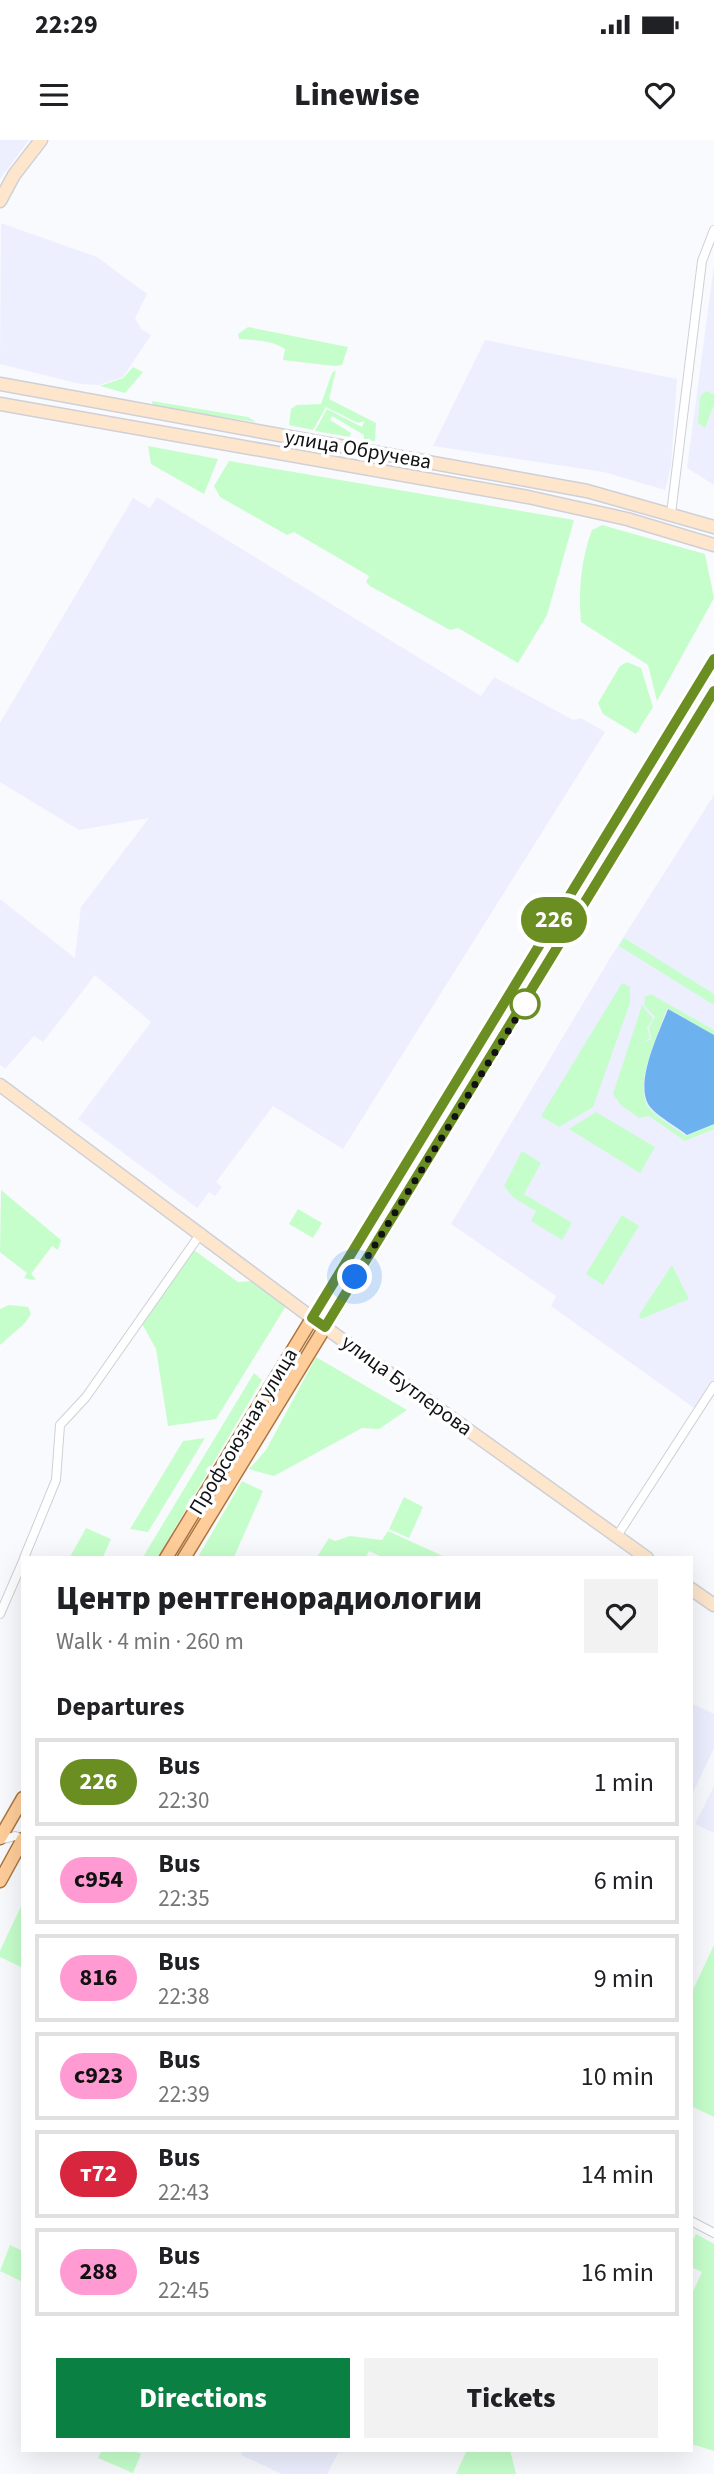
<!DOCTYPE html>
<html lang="en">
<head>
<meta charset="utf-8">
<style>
  body { margin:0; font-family:"Source Sans 3",sans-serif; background:#f2f2f2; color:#202124; height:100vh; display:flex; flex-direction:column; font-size:26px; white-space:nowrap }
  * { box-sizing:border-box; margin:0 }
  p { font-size:23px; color:#757577 }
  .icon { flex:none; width:38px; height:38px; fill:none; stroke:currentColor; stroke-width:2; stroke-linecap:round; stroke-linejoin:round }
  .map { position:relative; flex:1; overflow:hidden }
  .drawer { position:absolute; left:21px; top:1416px; width:672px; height:896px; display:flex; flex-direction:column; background:#fff; border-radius:0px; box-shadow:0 7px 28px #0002 }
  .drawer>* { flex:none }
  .badge { padding:0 14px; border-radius:23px; font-size:24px; line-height:46px }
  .you { position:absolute; width:35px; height:35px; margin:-18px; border:5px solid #fff; border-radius:50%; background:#1a73e8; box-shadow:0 0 0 10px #1a73e833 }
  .map>.badge { position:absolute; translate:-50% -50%; box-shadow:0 0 0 4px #fff }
  h2 { padding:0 35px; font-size:26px; line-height:63px }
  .round { display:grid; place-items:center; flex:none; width:74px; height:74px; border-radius:0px; background:#f2f2f2 }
  .summary { display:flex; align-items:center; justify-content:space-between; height:119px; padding:0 35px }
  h1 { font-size:33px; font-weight:800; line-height:52px }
  .primary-button { display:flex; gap:14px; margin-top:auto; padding:14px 35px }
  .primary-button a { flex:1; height:80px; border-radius:0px; background:#0b8043; color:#fff; font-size:28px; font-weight:800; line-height:80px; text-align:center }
  .primary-button a+a { background:#f2f2f2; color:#202124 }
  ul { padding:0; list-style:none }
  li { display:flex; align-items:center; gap:21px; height:88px; margin:0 14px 10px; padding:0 21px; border:4px solid #e0e0e0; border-radius:0px }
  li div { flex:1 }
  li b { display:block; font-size:26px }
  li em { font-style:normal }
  li .badge { min-width:77px; font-weight:700; text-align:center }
  .status { display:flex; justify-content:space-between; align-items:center; height:49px; padding:0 35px; background:#fff; direction:ltr }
  .status svg { height:19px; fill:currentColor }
  header { display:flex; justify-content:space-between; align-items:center; height:91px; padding:0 35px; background:#fff; font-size:32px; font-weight:800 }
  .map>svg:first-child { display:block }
</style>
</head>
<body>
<div class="status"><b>22:29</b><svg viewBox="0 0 49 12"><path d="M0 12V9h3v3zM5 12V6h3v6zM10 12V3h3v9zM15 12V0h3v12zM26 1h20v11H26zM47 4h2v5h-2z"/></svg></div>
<header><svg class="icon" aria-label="menu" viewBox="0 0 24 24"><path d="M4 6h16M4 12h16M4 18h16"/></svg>Linewise<svg class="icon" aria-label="heart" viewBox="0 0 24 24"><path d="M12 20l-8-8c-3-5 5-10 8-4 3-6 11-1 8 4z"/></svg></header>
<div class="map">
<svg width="714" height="2334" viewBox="0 0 714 2334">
  <rect width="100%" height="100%" fill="#f9fafe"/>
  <g fill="#edeffe">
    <path d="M0,0h29l-29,39z"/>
    <path d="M1,83l96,34 50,37 -12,24 6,11 10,6 -28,42 -24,8 -19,-1 -80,-20z"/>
    <path d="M714,125v220l-27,-17z"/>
    <path d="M485,200l192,39 -6,88 -6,23 -61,-18 -171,-26z"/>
    <path d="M157,357l324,199 13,-19 79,43 8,-2 24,14 -262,417 -70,-43 -57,76 6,5 -7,9 -6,-4 -12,16 -119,-89 73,-97 -56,-47 -52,67 -9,-6 -29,33 -5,-4v-166l75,59 6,-51 68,-89 -70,12 -79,-48v-59l133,-225 17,10z"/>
    <path d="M714,655v589l-17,26 -146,-104 5,-10 -105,-72 161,-269z"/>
    <path d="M691,1563l23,11v34l-23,49z"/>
    <path d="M714,1646v47l-19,-9z"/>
    <path d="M243,2310h120l-25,3 -11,21h-45l-41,-19z"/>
  </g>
  <g fill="#c5fecb">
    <path d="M248,187l100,20 -6,18 -8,1 -51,-6 2,-11c-13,-9 -31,-9 -46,-10l-1,-5z"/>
    <path d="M133,227l10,5 -18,21 -25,-7 23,-8z"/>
    <path d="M336,230l-7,29 47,24 -1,18 -11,-1v-5l-32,-19 -2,4 21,13 -1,4 -35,-6 12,-22 35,18 3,-6 -7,2 -32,-16 -13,23 -24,-5 2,-16 6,-4 24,-1 11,-31z"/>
    <path d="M706,251l8,3v11l-9,23 -7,-5 2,-26z"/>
    <path d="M152,261l96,16 8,5 -103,-15z"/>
    <path d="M148,306l70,13 -14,35 -53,-30z"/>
    <path d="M229,321l345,59 -27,95 -29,48 -60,-35 -8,2 -80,-44 -4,-4 3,-6 -75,-44 -7,3 -67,-38 -6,-11z"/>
    <path d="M602,385l103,29 9,44 -57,103 -9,-36 -67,-43c-3,-30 0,-63 11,-92z"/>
    <path d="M627,522l14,6 12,39 -17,27 -33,-20 -5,-11 22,-37z"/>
    <path d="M624,798l90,56v11l-95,-59z"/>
    <path d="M622,843l8,4v16l-37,104 -34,20 -18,-11z"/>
    <path d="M651,854l63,36v5l-47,-27c-8,25 -36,79 -17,101 9,10 25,19 36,27l28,-12v5l-29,12 -36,-25 -10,2 -18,-13 -8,-11 29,-89 11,14 -6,9 3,10 -9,5 11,-4 -3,-11 6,-11 -11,-12 1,-8z"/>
    <path d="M596,972l59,35 -15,26 -71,-44z"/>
    <path d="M522,1011l19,12 -17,31 48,29 -10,17 -31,-19 5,-10 -22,-13 -10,-12z"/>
    <path d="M1,1050l60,50 -3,10 -6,-4 -21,28 5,5 -3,1 -9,-2 3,-5 -27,-21z"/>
    <path d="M298,1069l24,14 -9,15 -24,-14z"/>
    <path d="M622,1075l17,11 -36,59 -17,-11z"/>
    <path d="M194,1110l44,32 17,-1 31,25 -70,113 -48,7 -12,-77 -15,-27z"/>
    <path d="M672,1125l17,34 -48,20 -2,-4z"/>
    <path d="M9,1165l19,2 3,7 -6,9 -25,22v-36z"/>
    <path d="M316,1217l91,53 -28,19 -17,-1 -88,48 -25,-7 17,-19z"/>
    <path d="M254,1233l8,7 -104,177h-15z"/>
    <path d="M205,1298l-57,94 -18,-3 53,-88z"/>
    <path d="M242,1341l21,10 -29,66h-36z"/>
    <path d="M404,1357l19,10 -14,31 -20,-9z"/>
    <path d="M86,1388l25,11 -8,18h-33z"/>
    <path d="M388,1391l57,26h-63l-13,-6 -3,6h-49l12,-19 6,3 15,-5 32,4z"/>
    <path d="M23,1762v66l-23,-11v-6z"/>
    <path d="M714,1805v172l-23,-11v-112z"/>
    <path d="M696,2094l18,10v207l-23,-7v-148l11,-24 -11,-5v-23z"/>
    <path d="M10,2105l13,6v31l-23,-11z"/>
    <path d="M102,2310h30l9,4 -8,19 -35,-15z"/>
    <path d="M467,2310h43l6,24h-60z"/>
  </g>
  <path fill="#6db1ef" d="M668,869l46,26v89l-27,11c-11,-9 -27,-17 -36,-27 -19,-22 8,-75 17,-99z"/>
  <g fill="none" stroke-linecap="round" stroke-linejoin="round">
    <g stroke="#cfd0d7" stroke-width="10">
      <g id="street">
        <path d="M671,374l31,-253 12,-31"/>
        <path d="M617,1396l97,-150"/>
        <path d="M24,1418l32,-78 4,-55 26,-28 115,-164"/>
        <path d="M0,1474l23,-53"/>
        <path d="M0,1700l15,-4 8,3"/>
        <path d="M691,2081l23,12"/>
      </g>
    </g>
    <g stroke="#cfd0d7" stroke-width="15">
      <g id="secondary">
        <path d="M0,61l14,-26 27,-35"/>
        <path d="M0,244l587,107 127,36"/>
        <path d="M0,264l528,93 99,22 87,26"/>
        <path d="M0,945l312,233 335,240"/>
        <path d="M691,1449l23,16"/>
      </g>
    </g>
    <g stroke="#ab753f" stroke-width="15">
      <g id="primary">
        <path d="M166,1418l548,-899"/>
        <path d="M184,1418l530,-867"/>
        <path d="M0,1698l23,-40"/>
        <path d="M0,1741l23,-42"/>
      </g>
    </g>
    <use href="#street" stroke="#fff" stroke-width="8"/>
    <use href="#secondary" stroke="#fee6cc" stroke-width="12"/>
    <use href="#primary" stroke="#fecd99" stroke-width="12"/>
  </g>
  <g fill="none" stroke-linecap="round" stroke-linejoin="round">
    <g stroke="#fff" stroke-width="16">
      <path id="line" d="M714,519l-402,659 13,9 389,-636"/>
    </g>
    <use href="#line" stroke="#6b8e23" stroke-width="10"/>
    <path stroke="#121215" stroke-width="7" stroke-dasharray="0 12.6" d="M355,1137l170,-273"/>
  </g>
  <circle fill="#fff" stroke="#6b8e23" stroke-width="3.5" cx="525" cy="864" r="14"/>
  <g text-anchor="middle" stroke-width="7" stroke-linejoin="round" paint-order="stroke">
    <g font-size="21" fill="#121215" stroke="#fff">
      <text transform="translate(358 309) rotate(10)" y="7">улица Обручева</text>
      <text transform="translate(407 1245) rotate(36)" y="7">улица Бутлерова</text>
      <text transform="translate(243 1291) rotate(-59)" y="7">Профсоюзная улица</text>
    </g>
  </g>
</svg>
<div class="you" style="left:355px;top:1137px"></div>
<b class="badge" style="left:554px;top:780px;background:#6b8e23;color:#fff">226</b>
<section class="drawer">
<div class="summary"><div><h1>Центр рентгенорадиологии</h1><p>Walk · 4 min · 260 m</p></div><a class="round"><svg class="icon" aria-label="heart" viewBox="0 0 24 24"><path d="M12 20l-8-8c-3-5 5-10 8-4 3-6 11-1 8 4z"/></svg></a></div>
<h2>Departures</h2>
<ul>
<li><span class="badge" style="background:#6b8e23;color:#fff">226</span><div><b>Bus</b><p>22:30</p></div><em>1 min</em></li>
<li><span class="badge" style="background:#ff9ad2;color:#111">с954</span><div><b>Bus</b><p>22:35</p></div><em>6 min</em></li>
<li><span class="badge" style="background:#ff9ad2;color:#111">816</span><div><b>Bus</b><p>22:38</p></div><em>9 min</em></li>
<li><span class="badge" style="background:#ff9ad2;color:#111">с923</span><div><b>Bus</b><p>22:39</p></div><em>10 min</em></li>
<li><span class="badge" style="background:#d7263d;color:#fff">т72</span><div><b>Bus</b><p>22:43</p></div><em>14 min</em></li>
<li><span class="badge" style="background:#ff9ad2;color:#111">288</span><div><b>Bus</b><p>22:45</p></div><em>16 min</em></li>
</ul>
<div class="primary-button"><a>Directions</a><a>Tickets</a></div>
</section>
</div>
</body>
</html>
